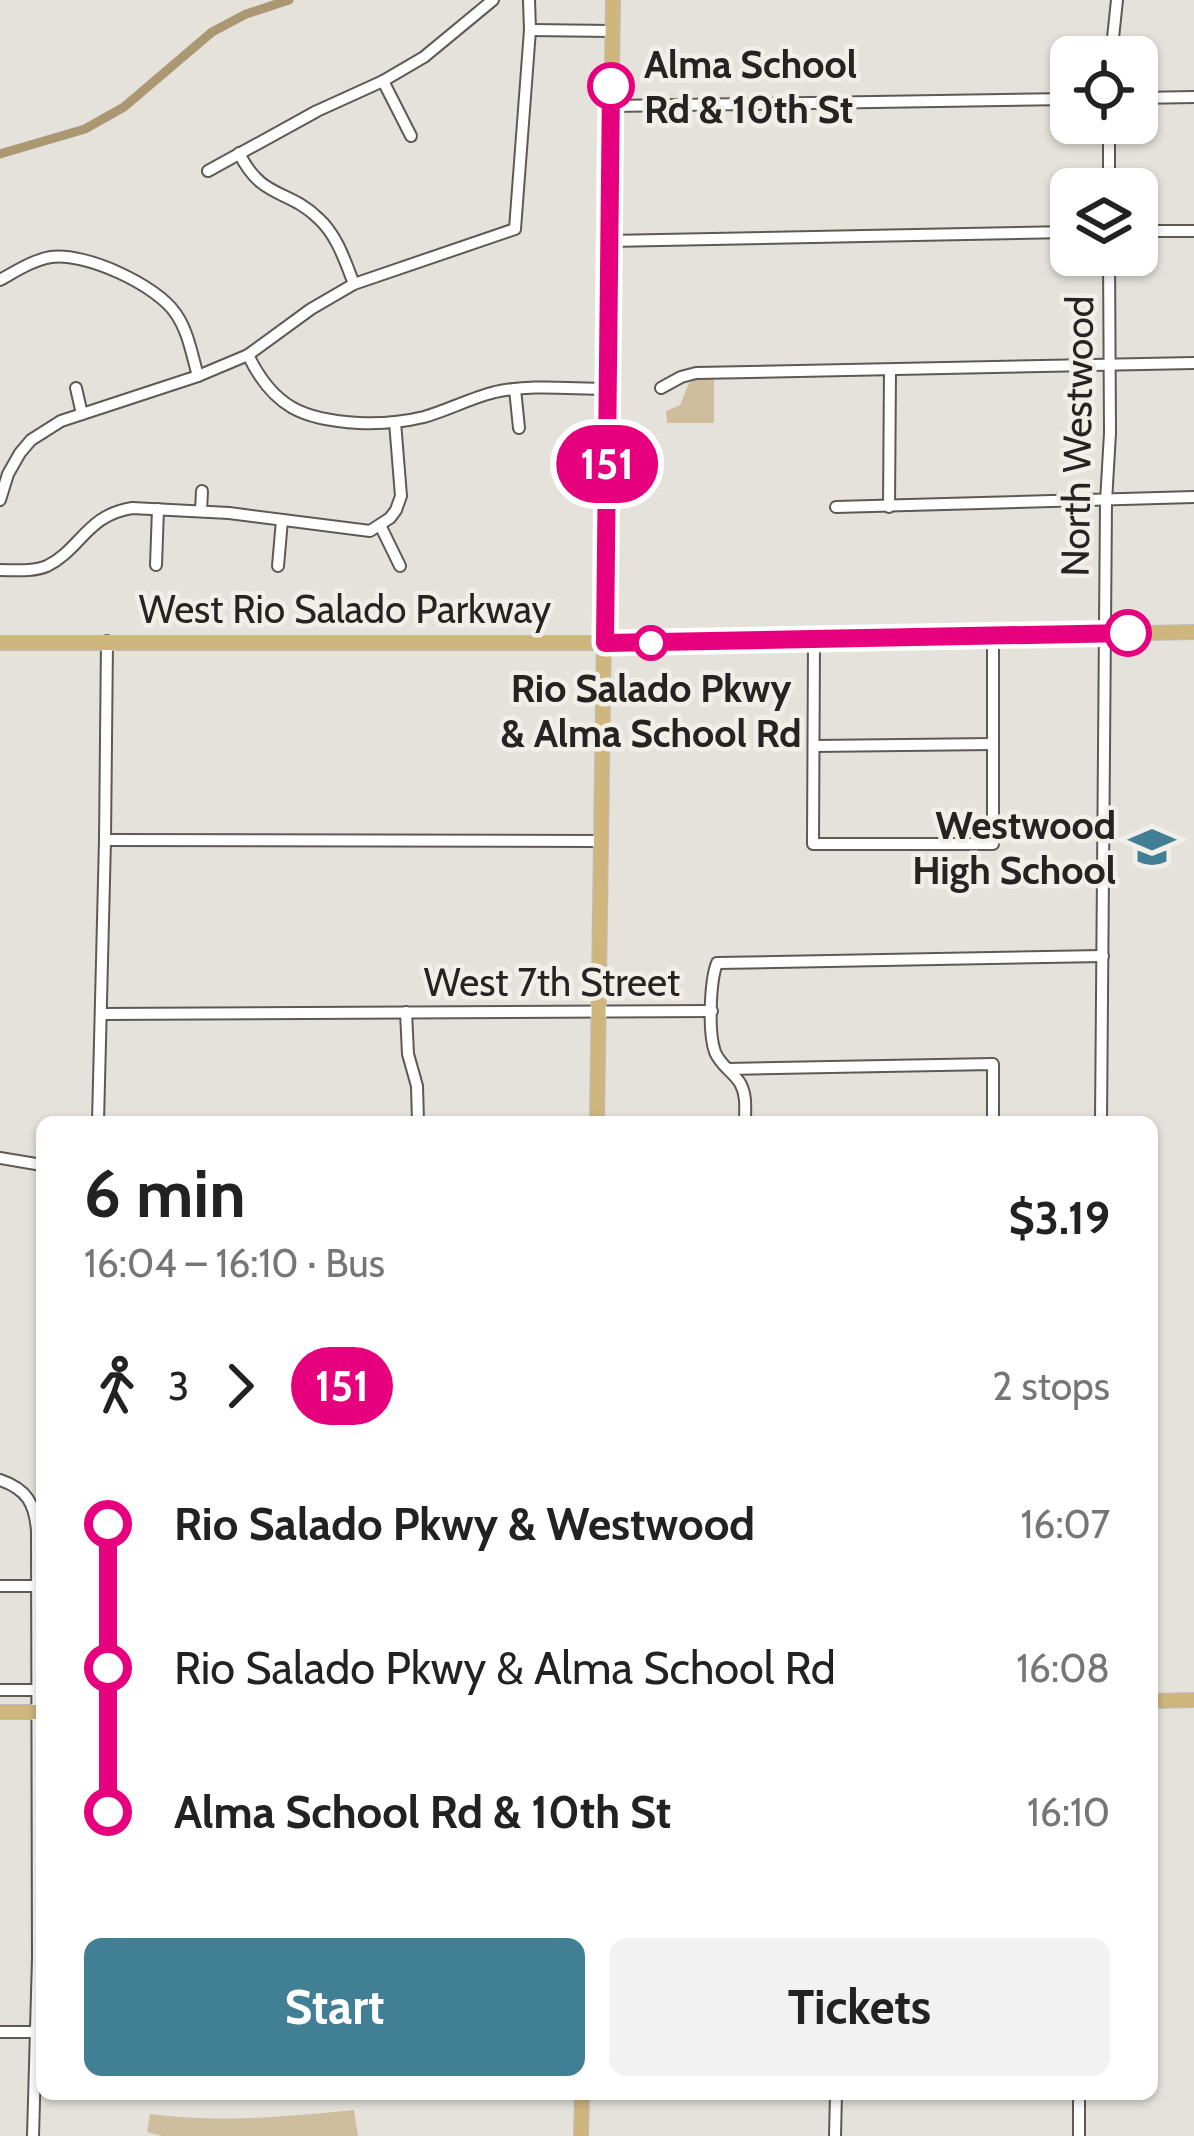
<!DOCTYPE html>
<html lang="en">
<head>
<meta charset="utf-8">
<style>
  body { margin:0; font-family:Cabin,sans-serif; background:#f2f2f2; color:#222; height:100vh; display:flex; flex-direction:column; font-size:45px; white-space:nowrap }
  * { box-sizing:border-box; margin:0 }
  p { font-size:39px; color:#767676 }
  .icon { flex:none; width:66px; height:66px; fill:none; stroke:currentColor; stroke-width:2; stroke-linecap:round; stroke-linejoin:round }
  .map { position:relative; flex:1; overflow:hidden }
  .sheet { position:absolute; left:36px; top:1116px; width:1122px; height:984px; display:flex; flex-direction:column; background:#fff; border-radius:18px; box-shadow:0 3px 9px #0004 }
  .sheet>* { flex:none }
  .badge { padding:0 24px; border-radius:39px; font-size:42px; line-height:78px }
  .controls { position:absolute; left:1050px; top:36px; display:grid; gap:24px }
  .controls a { display:grid; place-items:center; width:108px; height:108px; border-radius:18px; background:#fff; box-shadow:0 3px 9px #0004; font-size:60px }
  .map>.badge { position:absolute; translate:-50% -50%; box-shadow:0 0 0 6px #fff }
  .legs { display:flex; align-items:center; gap:18px; height:132px; padding:0 48px; font-size:39px }
  .legs p { margin-inline-start:auto }
  .overview { display:flex; align-items:center; justify-content:space-between; height:204px; padding:0 48px }
  h1 { font-size:66px; font-weight:700; line-height:90px }
  .cta { display:flex; gap:24px; margin-top:auto; padding:24px 48px }
  .cta a { flex:1; height:138px; border-radius:18px; background:#418094; color:#fff; font-size:48px; font-weight:700; line-height:138px; text-align:center }
  .cta a+a { background:#f2f2f2; color:#222 }
  ul { padding:0 48px; list-style:none }
  li { display:flex; align-items:center; gap:42px; height:144px; font-size:45px }
  li i { display:grid; place-items:center; width:18px; height:100%; margin:0 15px; background:currentColor }
  li i::after { content:''; width:30px; height:30px; margin:-15px; border:9px solid; border-radius:50%; background:#fff }
  li p { margin-inline-start:auto }
  li:first-child i { background:linear-gradient(#0000 50%,currentColor 0) }
  li:last-child i { background:linear-gradient(currentColor 50%,#0000 0) }
  .map>svg:first-child { display:block }
</style>
</head>
<body>
<div class="map">
<svg width="1194" height="2136" viewBox="0 0 1194 2136">
  <rect width="100%" height="100%" fill="#e5e2db"/>
  <g fill="#cfbe9d">
    <path d="M698,379h16v44h-47l-1,-12 14,-6 9,-22z"/>
    <path d="M354,2110l4,26h-196l-15,-4 3,-18c69,9 135,3 204,-4z"/>
  </g>
  <g fill="none" stroke-linecap="round" stroke-linejoin="round">
    <path stroke="#ab9873" stroke-width="9" d="M0,154l85,-25 39,-22 88,-75 34,-18 43,-14"/>
    <g stroke="#5d5a55" stroke-width="14">
      <g id="minor">
        <path d="M530,30l82,1"/>
        <path d="M1111,57l6,-57"/>
        <path d="M383,81l28,55"/>
        <path d="M1137,98l57,-1"/>
        <path d="M611,106l460,-7"/>
        <path d="M1109,123v66"/>
        <path d="M239,153c23,47 48,35 79,65 19,17 27,43 36,66"/>
        <path d="M208,171l109,-60 66,-30 41,-24 69,-57"/>
        <path d="M1137,231h57"/>
        <path d="M609,241l462,-9"/>
        <path d="M0,280c16,-9 33,-20 51,-23 34,-5 106,28 125,57 12,17 16,41 22,62"/>
        <path d="M248,355c25,52 55,65 111,68 22,1 44,-1 65,-6 24,-7 47,-19 71,-25 36,-8 76,-3 112,-3"/>
        <path d="M76,388l6,26"/>
        <path d="M661,388l20,-11 15,-4 498,-10"/>
        <path d="M515,389l4,39"/>
        <path d="M0,500l8,-26 12,-21 11,-13 30,-19 137,-45 50,-21 63,-46 43,-25 161,-55 15,-199 -1,-30"/>
        <path d="M836,507l358,-10"/>
        <path d="M889,507l1,-137"/>
        <path d="M201,511l1,-20"/>
        <path d="M380,525l20,41"/>
        <path d="M156,565l2,-56"/>
        <path d="M278,566l4,-46"/>
        <path d="M0,570c15,0 33,2 47,-4 34,-17 40,-51 85,-58l97,5 141,18 20,-13 6,-8 5,-14 -6,-74"/>
        <path d="M814,640l-1,204h180v-208"/>
        <path d="M814,746l179,-2"/>
        <path d="M105,840l497,1"/>
        <path d="M406,1012l2,42 9,32 1,36"/>
        <path d="M101,1014l611,-3"/>
        <path d="M728,1069l265,-5v58"/>
        <path d="M98,1122l7,-282 2,-199"/>
        <path d="M745,1122c0,-13 2,-27 -5,-39 -7,-11 -20,-18 -25,-31 -7,-19 -5,-71 2,-89l386,-7"/>
        <path d="M1101,1122l5,-620 4,-69 -1,-178"/>
        <path d="M0,1158l42,7"/>
        <path d="M0,1480c27,9 35,24 37,51l1,428 -5,177"/>
        <path d="M0,1586h36"/>
        <path d="M0,1690h35"/>
        <path d="M0,2032h36"/>
        <path d="M835,2136l1,-42"/>
        <path d="M1079,2136v-42"/>
      </g>
    </g>
    <g stroke="#bebdbd" stroke-width="16">
      <g id="major">
        <path d="M0,643h664l530,-11"/>
        <path d="M597,1122l16,-1122"/>
        <path d="M1152,1701l42,-1"/>
        <path d="M0,1712h42"/>
        <path d="M581,2136l1,-42"/>
      </g>
    </g>
    <use href="#minor" stroke="#fff" stroke-width="10"/>
    <use href="#major" stroke="#cfb67d" stroke-width="14"/>
  </g>
  <g fill="none" stroke-linecap="round" stroke-linejoin="round">
    <g stroke="#fff" stroke-width="27">
      <path id="line-1" d="M611,86l-6,557 523,-10"/>
    </g>
    <use href="#line-1" stroke="#e6007e" stroke-width="18"/>
  </g>
  <defs>
    <g id="school-bare" transform="scale(3.6)"><path d="M0-5L7-2L0 1L-7-2ZM-4 1L0 2.5L4 1V4Q0 6-4 4Z" fill="#418094" stroke="#f2efe9" stroke-width="2.5" paint-order="stroke"/></g>
  </defs>
  <g fill-rule="evenodd">
    <use href="#school-bare" x="1152" y="847"/>
  </g>
  <g fill="#fff" stroke="#e6007e" stroke-width="6">
    <circle cx="611" cy="86" r="21"/>
    <circle cx="1128" cy="633" r="21"/>
    <circle cx="651" cy="643" r="15"/>
  </g>
  <g text-anchor="middle" stroke-width="9" stroke-linejoin="round" paint-order="stroke">
    <g font-size="39" font-weight="bold" fill="#252422" stroke="#f2efe9" text-anchor="start">
      <text x="644" y="78">Alma School<tspan x="644" dy="45">Rd &amp; 10th St</tspan></text>
      <text x="651" y="702" text-anchor="middle">Rio Salado Pkwy<tspan x="651" dy="45">&amp; Alma School Rd</tspan></text>
    </g>
    <g font-size="39" fill="#252422" stroke="#f2efe9">
      <text transform="translate(1077 436) rotate(-89)" y="14">North Westwood</text>
      <text x="345" y="623">West Rio Salado Parkway</text>
      <text x="552" y="996">West 7th Street</text>
    </g>
    <g font-size="39" font-weight="bold" fill="#252422" stroke="#f2efe9" text-anchor="end">
      <text x="1116" y="839">Westwood<tspan x="1116" dy="45">High School</tspan></text>
    </g>
  </g>
</svg>
<div class="controls">
<a><svg class="icon" aria-label="locate" viewBox="0 0 24 24"><circle cx="12" cy="12" r="6"/><path d="M12 2v4M12 18v4M2 12h4M18 12h4"/></svg></a>
<a><svg class="icon" aria-label="layers" viewBox="0 0 24 24"><path d="M12 4l9 5-9 5-9-5zM3 14l9 5 9-5"/></svg></a>
</div>
<b class="badge" style="left:607px;top:464px;background:#e6007e;color:#fff">151</b>
<section class="sheet">
<div class="overview"><div><h1>6 min</h1><p>16:04 – 16:10 · Bus</p></div><b>$3.19</b></div>
<div class="legs"><svg class="icon" aria-label="walk" viewBox="0 0 24 24"><circle cx="13" cy="4" r="2"/><path d="M13 8l-2 6 4 7M11 14l-3 7M7 12l3-4h3l4 4"/></svg>3<svg class="icon" aria-label="forward" viewBox="0 0 24 24"><path d="M9 5l7 7-7 7"/></svg><b class="badge" style="background:#e6007e;color:#fff">151</b><p>2 stops</p></div>
<ul>
<li><i style="color:#e6007e"></i><b>Rio Salado Pkwy &amp; Westwood</b><p>16:07</p></li>
<li><i style="color:#e6007e"></i><span>Rio Salado Pkwy &amp; Alma School Rd</span><p>16:08</p></li>
<li><i style="color:#e6007e"></i><b>Alma School Rd &amp; 10th St</b><p>16:10</p></li>
</ul>
<div class="cta"><a>Start</a><a>Tickets</a></div>
</section>
</div>
</body>
</html>
